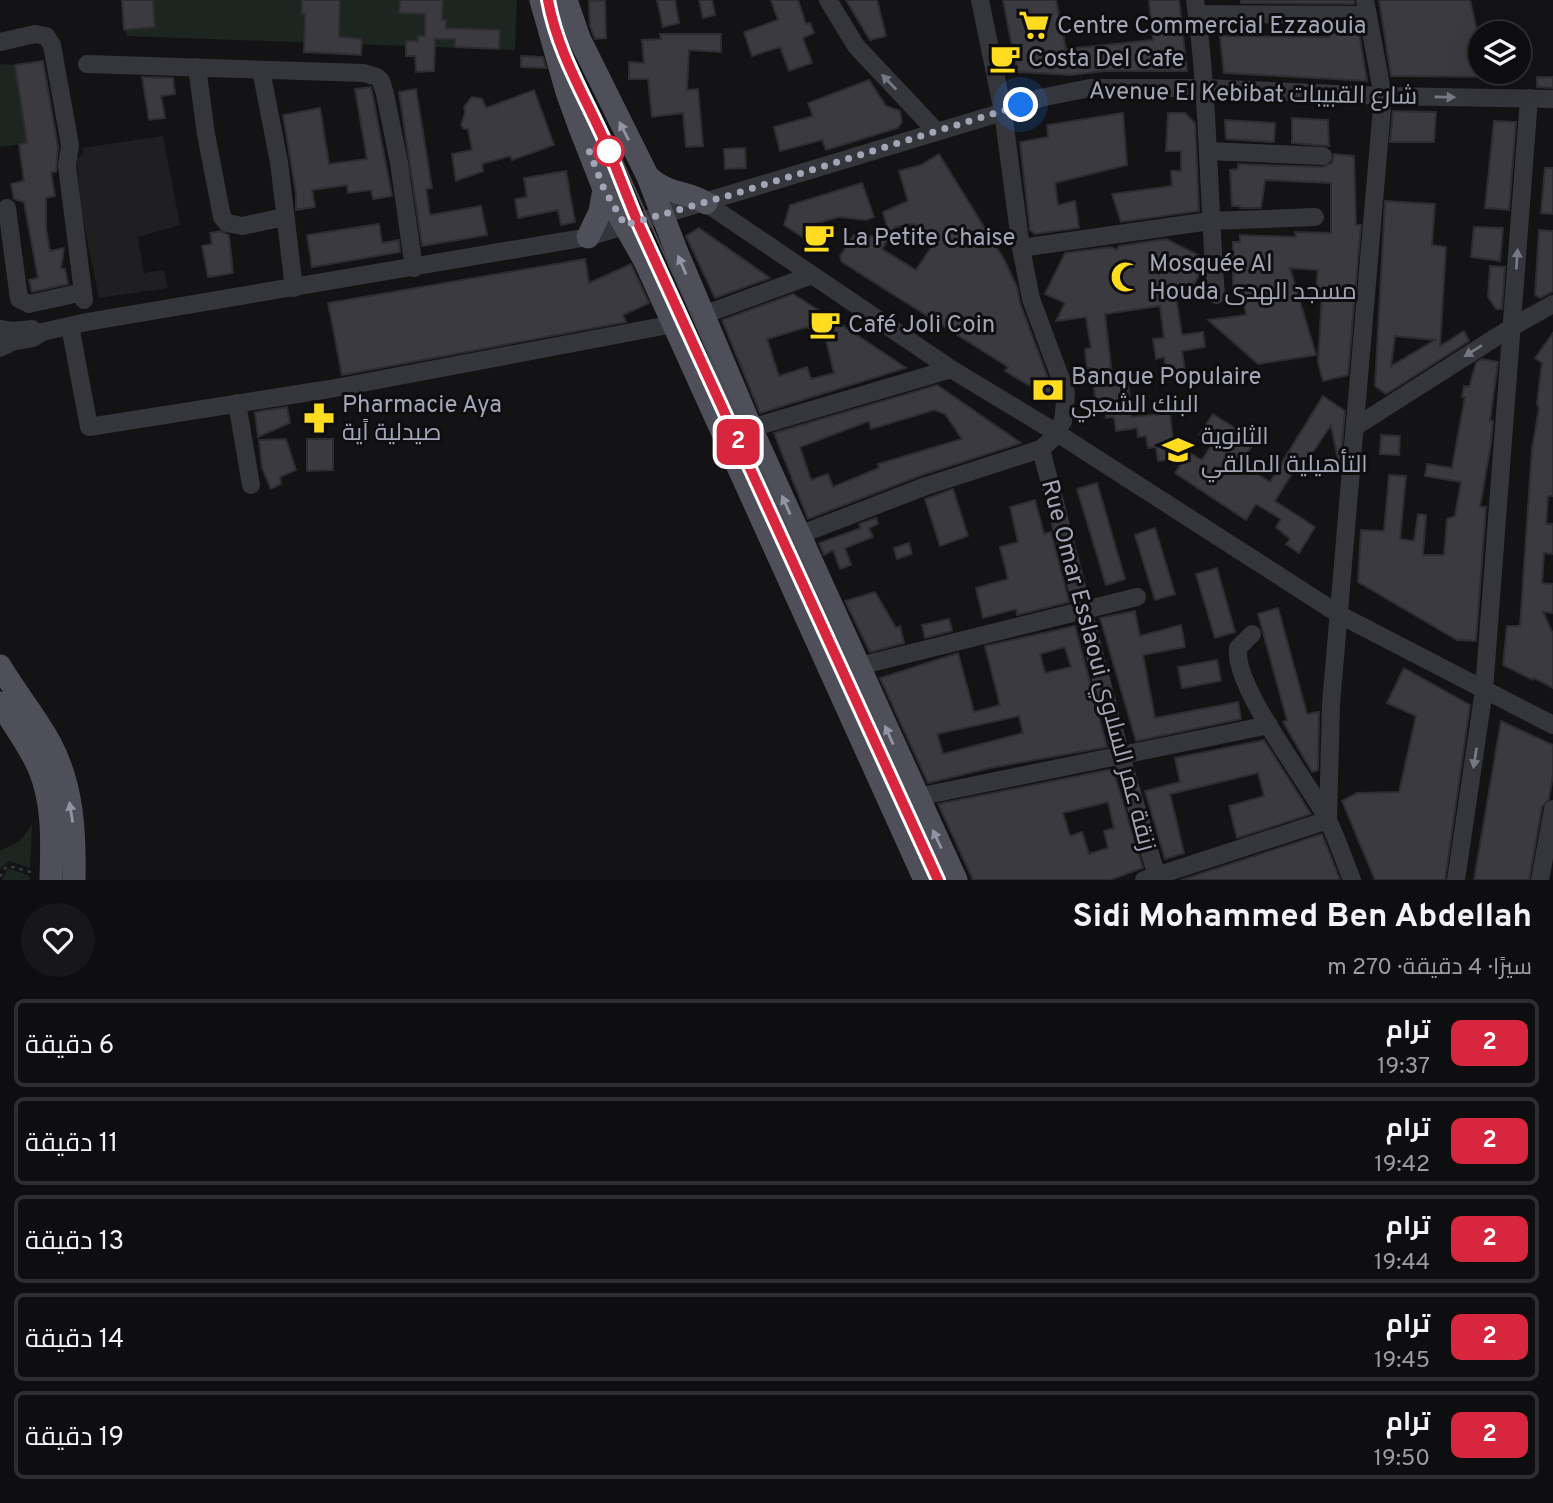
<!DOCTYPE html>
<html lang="ar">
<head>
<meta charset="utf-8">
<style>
  body { margin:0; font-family:Overpass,Cairo,sans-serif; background:#171719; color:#f1f3f6; direction:rtl; height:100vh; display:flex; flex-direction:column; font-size:26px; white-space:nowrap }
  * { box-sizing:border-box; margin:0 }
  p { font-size:23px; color:#9b9c9f }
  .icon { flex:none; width:38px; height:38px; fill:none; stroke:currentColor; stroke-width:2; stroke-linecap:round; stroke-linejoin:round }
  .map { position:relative; height:880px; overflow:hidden; direction:ltr }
  .sheet { display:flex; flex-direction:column; background:#0e0e10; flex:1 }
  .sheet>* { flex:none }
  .badge { padding:0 14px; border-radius:10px; font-size:24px; line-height:46px }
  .controls { position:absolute; left:1468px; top:21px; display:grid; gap:14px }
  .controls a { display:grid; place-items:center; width:63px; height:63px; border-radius:50%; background:#0e0e10; box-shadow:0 7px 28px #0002,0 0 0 2px #2e2e30; font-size:35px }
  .you { position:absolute; width:35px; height:35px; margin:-18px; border:5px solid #fff; border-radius:50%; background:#1a73e8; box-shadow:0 0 0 10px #1a73e833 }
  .map>.badge { position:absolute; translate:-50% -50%; box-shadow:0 0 0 4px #fff }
  .round { display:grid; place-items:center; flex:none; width:74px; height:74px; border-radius:37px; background:#171719 }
  .summary { display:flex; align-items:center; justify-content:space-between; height:119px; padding:0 21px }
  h1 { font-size:33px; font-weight:700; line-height:52px }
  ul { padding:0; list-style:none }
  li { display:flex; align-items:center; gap:21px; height:88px; margin:0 14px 10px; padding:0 7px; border:4px solid #2e2e30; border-radius:10px }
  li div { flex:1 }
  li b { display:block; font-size:26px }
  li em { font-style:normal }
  li .badge { min-width:77px; font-weight:700; text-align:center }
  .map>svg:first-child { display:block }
</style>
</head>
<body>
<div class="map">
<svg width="1553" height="880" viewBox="0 0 1553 880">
  <rect width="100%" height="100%" fill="#131315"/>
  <path fill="#1f1f22" d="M163,136l17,89 -42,12 6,36 20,-3 4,18 -69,10 -18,-88 -4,-52 6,-3 -1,-7z"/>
  <g fill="#1c251f">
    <path d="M127,0h390l-2,50 -389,-14z"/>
    <path d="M0,64l15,1 12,78 -27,4z"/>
    <path d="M32,825l-2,43 -21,-7 -9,8v-18l20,-10z"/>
    <path d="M8,868l22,8v4h-28z"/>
  </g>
  <g fill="#3a3a40" stroke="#2d2c31" stroke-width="2" fill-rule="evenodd">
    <path d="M122,0h31l2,27 -31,3z"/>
    <path d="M302,0h38l-1,37 23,2 -1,16 -57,-3 1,-38h-3z"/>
    <path d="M400,0h43l-1,20h4v8l54,2 -1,19 -44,-2v-8h-20l-1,32 -18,1 -1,-16h-9v-15h12v-5h7v-22l-26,-1z"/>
    <path d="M605,0l1,38 -11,1 -5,-13 -1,-25z"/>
    <path d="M657,0h18l4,23 -16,4z"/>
    <path d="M699,0h13l3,15 -12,3z"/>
    <path d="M771,0h27l8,24 4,-1 4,10 -11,5 9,25 -23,8 -9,-24 -28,9 -8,-24 34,-12z"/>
    <path d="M846,0h31l9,36 -16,4z"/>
    <path d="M1003,0h53l10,49 87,-9 -4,-40h30l8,71h-82l-34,4 -54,-3z"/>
    <path d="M1241,0h113v4l-113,-1z"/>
    <path d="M1379,0h91l10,43v34l-89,-1z"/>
    <path d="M1330,26h28l9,55 -143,-8 -4,-37 109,1z"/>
    <path d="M660,34h61v18l-32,-2 -2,40 11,-1 5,57 -17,1 -3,-34 -31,4 -4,-38h-19v-17l15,1 -2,-23 19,-1z"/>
    <path d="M521,56l22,1 3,11 -25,-1z"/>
    <path d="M43,61l15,86 -2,25h-5l4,24 -9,2v31l4,22 14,-3 -3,20 4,1 3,15 -36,8 -3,-12 9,-2 -14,-76 -10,-3 -3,-15 13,-3 -5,-37 8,-1 -12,-78z"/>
    <path d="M142,77l31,1 2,16 -14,2 4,22 -16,2z"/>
    <path d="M1537,77h16v11l-16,-1z"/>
    <path d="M869,80l17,26 14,5 2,11 -4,6 -72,22 -4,-10 -42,11 -6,-24 39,-11 -5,-13z"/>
    <path d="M371,87l21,109 -19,3 -2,-9 -23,3 -1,-8 -35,5 3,17 -19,3v-17l-13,-78 37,-7 9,56 38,-5 -12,-70z"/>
    <path d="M416,89l16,99 -6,1 4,26 51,-9 6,29 -65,11 -23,-154z"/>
    <path d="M534,90l20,55 -42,15 -2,-4 -28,8 1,7 -27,10 -4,-27 20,-4 -4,-21h-4l-3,-4 4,-12 -1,-6 8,-10 10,2 4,9z"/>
    <path d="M1393,111l43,1 -2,30h-44z"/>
    <path d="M1123,113l4,52 -72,18 3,22 17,-4 4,27 -44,6 -5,-4 -10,-88 28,-5 -1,-12z"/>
    <path d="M1168,113h17l10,10 4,88 -78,11 -9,-28 60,-8 -1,-15h10v-20h-15z"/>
    <path d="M1292,118l36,2 1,26 -37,-3z"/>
    <path d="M1225,120l50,3 -1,19 -48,-3z"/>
    <path d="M1494,121l22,1 -7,88 -24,-2z"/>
    <path d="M745,148l1,20 -21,1 -1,-20z"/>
    <path d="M939,154l66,107 12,26 3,16 34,91 -2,5 -47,-28 3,-4 -166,-105 -2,-6 14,-21 35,2 -7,12 34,21 20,-30 -17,-1 -5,-15 -19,3 -5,9 -7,-24 25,-11 -9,-30 22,-6z"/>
    <path d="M1334,154l20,2 2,69h5l-13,150 -25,6 -5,-19 4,-68 -6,-2 2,-22 -28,-2 26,87 -58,9 -50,-44 38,-5 -4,-24h-9v-49h7v-7l56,2 -1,-5 36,1v-50l-66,-3 -4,28h-21v-2h-8l-2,-36 8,-1v-5l85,3 9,-4z"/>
    <path d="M1545,168h8v46l-12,-1z"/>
    <path d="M566,171l9,51 -14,3 -3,-15 -40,8 -3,-19 12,-2 -3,-19z"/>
    <path d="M862,183l12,34 -8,3 -27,-3 -25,7 12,9 -8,14 -34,-22 6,-20z"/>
    <path d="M1385,201l50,3 -3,41 14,2 -6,99 24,-15 5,10 -83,53 -11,-8zM1395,336l40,4 -44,26z"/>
    <path d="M379,224l3,19 17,-3 1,12 -88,15 -5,-32z"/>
    <path d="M1474,227l29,1 -3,33 -29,-4z"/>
    <path d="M699,228l71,50 -55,20 -29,-62z"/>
    <path d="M1539,230l14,1v60l-13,7 -5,-3z"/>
    <path d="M220,231l9,4 4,38 -25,4 -6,-31 10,-2 -2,-11z"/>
    <path d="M1166,239l36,18 1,9 -17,35 -11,-10 7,44 21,-3 2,15 -23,4 3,20 -18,3 -3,-17 -8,2 -3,-20 11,-1 -4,-32 -55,8 8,70 15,-2 4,35 38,-4 5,46 -17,2 -2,-14 -8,1 -2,-12 -8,1 -1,-9 -21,3 -2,-14 -8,1 -1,-12 -9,1 -4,-39h-5l-2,-19 6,-1 -5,-31 -30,4 9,-18 -20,-9 20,-41 46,-6 6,3 2,-4z"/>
    <path d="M585,259l4,24 42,-19 18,39 -26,12 3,7 -284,53 -14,-72z"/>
    <path d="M1490,266l15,1 -3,42h-6l-8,-12z"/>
    <path d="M793,294l40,25 73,49 -146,45 -38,-93zM807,327l19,13 8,33 -23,6 -4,-12 -28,9 -12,-37z"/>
    <path d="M1553,333v163h-5l-2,28h7v30l-9,-1 -2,30 11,1v29l-10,-1 10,22v54l-19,-10 -1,2 -30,-15 4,-39h13l12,-178 7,-39 -2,-6 5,-40 -7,-5z"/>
    <path d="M1482,359l16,3 -8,58 3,1 -2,22 -11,64h6l-10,134 -19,-1 -99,-58 3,-52 23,1 5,-56 17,1 -6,63 14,2 4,-27 8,1 -3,40h21l3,-36 8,-3 6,-34 -36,-6 2,-12 25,4 13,-71h-3l2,-11 5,1 7,-24z"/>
    <path d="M937,385l84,58 -99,32 -114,44 -34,-86zM934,410l11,4 17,25 -84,25 1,4 -46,19 -5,-13 -17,6 -11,-33 69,-26 2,8z"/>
    <path d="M1323,396l22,15 -5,59 -9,-45 -30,45 -5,-3 -21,34 40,26 -16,26 -13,-9 4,-5 -14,-12 5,-8 -25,-15 -10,16 -71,-47 13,-21 14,8 10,-16 -13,-9 14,-21 42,27 -14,22 29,19z"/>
    <path d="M287,407l3,16 -32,14 -3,-25z"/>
    <path d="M1381,435l19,1 -1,19 -19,-1z"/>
    <path d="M286,439l10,31 -16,7 1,7 -10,5 -9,-21 -3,-28z"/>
    <path d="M307,439h26v31l-26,1z"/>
    <path d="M1097,483l28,96 -19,6 -29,-96z"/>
    <path d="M953,489l15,47 -28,10 -15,-47z"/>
    <path d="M1035,500l9,34 7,-2 18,70 -52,13 -1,-6 -33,9 -7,-30 32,-9 -8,-32 18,-5 -8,-35z"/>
    <path d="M876,518l2,6 -9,4 4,9 -28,11 6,17 -11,4 -7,-19 -9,5 -5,-12 42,-15 -2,-4z"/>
    <path d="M1155,528l20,66 -20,6 -20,-65z"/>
    <path d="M909,543l3,11 -15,5 -3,-11z"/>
    <path d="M1217,568l18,64 -20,6 -19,-64z"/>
    <path d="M875,592l21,36 4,-2 4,17 -34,9 -25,-51z"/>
    <path d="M1278,608l29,106 12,-2 -1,58 -6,2 -29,-50 4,-2 -29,-106z"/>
    <path d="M1135,611l5,25 41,-11 4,22 -42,8 12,63 83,-16 3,17 -105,22 -36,-123z"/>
    <path d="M949,619l3,12 -27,7 -3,-13z"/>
    <path d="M1075,626l32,121 -117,21 -62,15 -48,-105 78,-25 16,59 26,-7 -15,-59zM1065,647l6,20 -26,6 -5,-19zM1019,716l4,17 -80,21 -6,-20z"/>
    <path d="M1217,660l4,21 -39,7 -4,-21z"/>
    <path d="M1404,668l66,37 -25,175h-70l-33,-79 15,-8 42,-1 17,-76 -29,-13z"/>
    <path d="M1501,721l52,24v30l-4,24 -7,8 -13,73h-55z"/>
    <path d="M1264,740l47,74 -74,24 -8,-32 35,-10 -6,-23 -88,21 14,59 -19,6 -20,-68 35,-9 -5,-24z"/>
    <path d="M1113,769l30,99 -33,12h-137l-35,-76zM1108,802l6,26 -10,3 4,17 -19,6 -7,-22 -12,4 -7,-23z"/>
    <path d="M1322,834l18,46h-159z"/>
  </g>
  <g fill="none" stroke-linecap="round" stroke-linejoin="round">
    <path stroke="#393a41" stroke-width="2.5" stroke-dasharray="3.5 5" stroke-linecap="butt" d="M0,877l5,-9 4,-2 25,7"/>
    <g stroke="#35353c" stroke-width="18">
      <path d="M828,0l28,46 80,85"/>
      <path d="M1195,0c14,98 13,196 21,295"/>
      <path d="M1197,14l171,1"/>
      <path d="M0,42l35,-8 11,2 6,9 18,100 -3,21 17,134"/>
      <path d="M87,64l277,9 13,4 4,4 4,13 14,69 15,105"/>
      <path d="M197,67l9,67 16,83 5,6 15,3 43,-9"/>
      <path d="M261,70l18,92 15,126"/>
      <path d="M1208,151l115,5"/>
      <path d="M706,203l245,166 106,64 283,182 213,110"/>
      <path d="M7,208l12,91 10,5 54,-12"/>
      <path d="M1021,248l189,-27 105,-4"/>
      <path d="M703,315l109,-40"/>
      <path d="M70,326l19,101 241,-38 344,-65"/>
      <path d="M0,329l13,2 19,-2"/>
      <path d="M0,348l12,-6 21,-4 9,-6 45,-10 501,-85 415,-125 37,-14 50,-10h115l178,8 170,3"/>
      <path d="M237,403l14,82"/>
      <path d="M1355,427l157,-100 41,-23"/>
      <path d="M751,428l200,-59"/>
      <path d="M1041,449l80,307 37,124"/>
      <path d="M799,535l127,-49 115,-37 11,-10 11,-18 3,-28 -35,-94 -10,-51 -18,-136 -23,-112"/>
      <path d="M1252,634l-14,14c-5,39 70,133 90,172 9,19 16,40 24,60"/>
      <path d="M859,666l278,-69"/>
      <path d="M917,797l352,-72"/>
      <path d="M1144,880l184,-60 3,-116 52,-608 -18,-96"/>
      <path d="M1456,880l28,-190 45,-592"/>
      <path d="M1540,880l13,-71"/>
    </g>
    <g stroke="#4f4f59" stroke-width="23">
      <path d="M541,0l26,92 13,36 24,61 41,72 280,619"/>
      <path d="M566,0l13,38 69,139 28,73 75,178 205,452"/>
      <path d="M648,177c22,19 37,13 58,26"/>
      <path d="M588,237l12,-25 4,-23"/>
      <path d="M0,666c16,27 36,51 50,77 23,43 25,90 24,137"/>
      <path d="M0,703c13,21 29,42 39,65 15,36 13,74 12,112"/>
    </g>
    <g stroke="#484951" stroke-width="2">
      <path d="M554,0v12l29,73 33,62 330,733"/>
      <path d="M621,181l68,153"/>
    </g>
  </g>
  <defs><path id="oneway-solid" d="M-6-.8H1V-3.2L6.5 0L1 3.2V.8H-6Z" transform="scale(1.75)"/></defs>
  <g fill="#777886">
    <use href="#oneway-solid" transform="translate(889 82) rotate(-134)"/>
    <use href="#oneway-solid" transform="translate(1445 97) rotate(1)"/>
    <use href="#oneway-solid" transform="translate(1517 259) rotate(-86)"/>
    <use href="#oneway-solid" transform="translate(1473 351) rotate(148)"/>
    <use href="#oneway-solid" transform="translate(1475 758) rotate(99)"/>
  </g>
  <g fill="#9294a4">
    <use href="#oneway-solid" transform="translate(624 131) rotate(-117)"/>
    <use href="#oneway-solid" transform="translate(682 265) rotate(-113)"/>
    <use href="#oneway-solid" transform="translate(786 505) rotate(-114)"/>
    <use href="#oneway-solid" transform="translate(889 735) rotate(-114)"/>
    <use href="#oneway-solid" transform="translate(71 812) rotate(-99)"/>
    <use href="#oneway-solid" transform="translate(937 839) rotate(-115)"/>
  </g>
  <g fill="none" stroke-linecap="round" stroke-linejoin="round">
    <g stroke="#fff" stroke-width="16">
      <path id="line" d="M548,0c10,55 40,101 61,151 10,24 19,48 29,72l300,657"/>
    </g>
    <use href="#line" stroke="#d7263d" stroke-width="10"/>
    <path stroke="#a3a5b7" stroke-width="7" stroke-dasharray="0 12.6" d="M609,151l-21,-3 16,41 21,36 109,-31 287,-89"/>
  </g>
  <defs>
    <g id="supermarket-bare" transform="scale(2.415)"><path d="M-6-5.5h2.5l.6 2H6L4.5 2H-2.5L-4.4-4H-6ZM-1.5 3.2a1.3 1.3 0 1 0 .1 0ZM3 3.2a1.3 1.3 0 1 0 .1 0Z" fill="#ffdc20" stroke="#0e0e10" stroke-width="2.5" paint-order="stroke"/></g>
    <g id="cafe-bare" transform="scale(2.415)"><path d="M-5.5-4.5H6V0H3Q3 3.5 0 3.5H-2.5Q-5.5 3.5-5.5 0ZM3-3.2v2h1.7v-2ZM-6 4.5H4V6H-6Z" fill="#ffdc20" stroke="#0e0e10" stroke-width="2.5" paint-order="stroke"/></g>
    <g id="mosque-bare" transform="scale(2.415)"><path d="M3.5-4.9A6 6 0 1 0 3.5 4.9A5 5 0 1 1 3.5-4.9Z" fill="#ffdc20" stroke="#0e0e10" stroke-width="2.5" paint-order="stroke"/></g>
    <g id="bank-bare" transform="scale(2.415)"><path d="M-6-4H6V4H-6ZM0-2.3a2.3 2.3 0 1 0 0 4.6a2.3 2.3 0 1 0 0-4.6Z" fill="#ffdc20" stroke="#0e0e10" stroke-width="2.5" paint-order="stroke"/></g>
    <g id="pharmacy-bare" transform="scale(2.415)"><path d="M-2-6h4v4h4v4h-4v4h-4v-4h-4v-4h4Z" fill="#ffdc20" stroke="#0e0e10" stroke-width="2.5" paint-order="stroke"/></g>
    <g id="school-bare" transform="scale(2.415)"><path d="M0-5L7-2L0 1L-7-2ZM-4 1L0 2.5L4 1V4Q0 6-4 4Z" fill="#ffdc20" stroke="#0e0e10" stroke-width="2.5" paint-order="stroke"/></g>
  </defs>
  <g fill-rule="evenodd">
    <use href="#supermarket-bare" x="1034" y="25"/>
    <use href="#cafe-bare" x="1005" y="58"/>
    <use href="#cafe-bare" x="819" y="237"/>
    <use href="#mosque-bare" x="1126" y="277"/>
    <use href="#cafe-bare" x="825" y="324"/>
    <use href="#bank-bare" x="1048" y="390"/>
    <use href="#pharmacy-bare" x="319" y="418"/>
    <use href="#school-bare" x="1178" y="450"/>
  </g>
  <circle fill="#fff" stroke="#d7263d" stroke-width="3.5" cx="609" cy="151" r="14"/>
  <g text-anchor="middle" stroke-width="6" stroke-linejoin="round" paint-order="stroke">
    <g font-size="24" fill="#a3a5b7" stroke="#0e0e10" text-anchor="start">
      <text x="1057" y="33">Centre Commercial Ezzaouia</text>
      <text x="1028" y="66">Costa Del Cafe</text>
      <text x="842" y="245">La Petite Chaise</text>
      <text x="1149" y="271">Mosquée Al<tspan x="1149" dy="28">Houda مسجد الهدى</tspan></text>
      <text x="848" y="332">Café Joli Coin</text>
      <text x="1071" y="384">Banque Populaire<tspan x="1071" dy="28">البنك الشعبي</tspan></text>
      <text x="342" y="412">Pharmacie Aya<tspan x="342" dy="28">صيدلية اًية</tspan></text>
      <text x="1201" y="444">الثانوية<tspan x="1201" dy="28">التأهيلية المالقي</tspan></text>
    </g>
    <g font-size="24" fill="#a3a5b7" stroke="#0e0e10">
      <text transform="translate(1253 93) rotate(1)" y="8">Avenue El Kebibat شارع القبيبات</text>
      <text transform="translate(1099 665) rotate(75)" y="8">Rue Omar Esslaoui زنقة عمر السلاوي</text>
    </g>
  </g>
</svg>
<div class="controls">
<a><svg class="icon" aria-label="layers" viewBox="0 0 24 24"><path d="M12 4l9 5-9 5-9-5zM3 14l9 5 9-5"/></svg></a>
</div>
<div class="you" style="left:1021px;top:105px"></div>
<b class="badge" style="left:738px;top:442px;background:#d7263d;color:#fff">2</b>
</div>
<section class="sheet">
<div class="summary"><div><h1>Sidi Mohammed Ben Abdellah</h1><p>سيرًا · 4 دقيقة · 270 m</p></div><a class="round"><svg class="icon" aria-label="heart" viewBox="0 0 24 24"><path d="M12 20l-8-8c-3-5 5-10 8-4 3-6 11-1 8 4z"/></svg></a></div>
<ul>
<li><span class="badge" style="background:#d7263d;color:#fff">2</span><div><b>ترام</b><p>19:37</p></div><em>6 دقيقة</em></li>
<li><span class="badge" style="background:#d7263d;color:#fff">2</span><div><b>ترام</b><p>19:42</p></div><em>11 دقيقة</em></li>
<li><span class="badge" style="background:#d7263d;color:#fff">2</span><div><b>ترام</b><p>19:44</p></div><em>13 دقيقة</em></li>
<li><span class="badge" style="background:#d7263d;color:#fff">2</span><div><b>ترام</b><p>19:45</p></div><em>14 دقيقة</em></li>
<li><span class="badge" style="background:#d7263d;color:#fff">2</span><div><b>ترام</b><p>19:50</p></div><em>19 دقيقة</em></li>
</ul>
</section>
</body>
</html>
